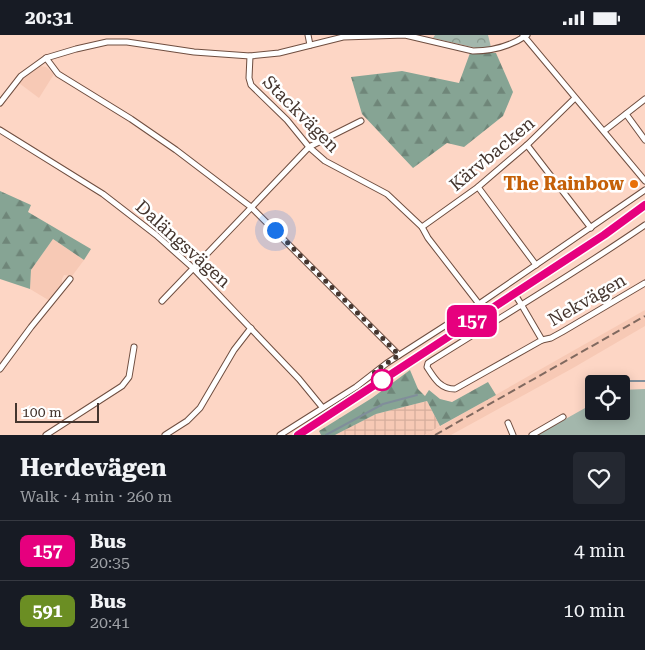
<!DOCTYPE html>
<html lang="en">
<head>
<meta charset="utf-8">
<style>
  body { margin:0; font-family:"Roboto Serif",serif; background:#242831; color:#f1f3f6; height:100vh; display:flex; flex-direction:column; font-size:19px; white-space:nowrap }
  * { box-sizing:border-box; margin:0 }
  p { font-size:16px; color:#9ea1a6 }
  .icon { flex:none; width:28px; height:28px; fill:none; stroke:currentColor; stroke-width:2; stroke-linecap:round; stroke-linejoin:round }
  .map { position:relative; height:400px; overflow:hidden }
  .drawer { display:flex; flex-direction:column; background:#171b24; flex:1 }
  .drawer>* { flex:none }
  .badge { padding:0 10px; border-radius:8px; font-size:18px; line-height:32px }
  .controls { position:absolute; left:585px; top:340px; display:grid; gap:10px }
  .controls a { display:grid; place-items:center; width:45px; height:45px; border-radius:5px; background:#171b24; box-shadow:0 2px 12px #0003; font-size:25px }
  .scale { position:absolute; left:15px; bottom:12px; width:84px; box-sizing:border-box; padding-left:5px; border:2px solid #44352e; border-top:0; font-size:14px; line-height:18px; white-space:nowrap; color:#44352e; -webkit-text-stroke:4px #fff; paint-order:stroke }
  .you { position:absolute; width:25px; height:25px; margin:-12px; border:4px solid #fff; border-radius:50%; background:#1a73e8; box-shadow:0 0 0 8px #1a73e833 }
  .map>.badge { position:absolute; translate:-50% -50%; box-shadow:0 0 0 2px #fff }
  .round { display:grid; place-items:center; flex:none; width:52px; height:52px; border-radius:5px; background:#242831 }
  .summary { display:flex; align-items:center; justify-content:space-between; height:85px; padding:0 20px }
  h1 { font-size:24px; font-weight:700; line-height:38px }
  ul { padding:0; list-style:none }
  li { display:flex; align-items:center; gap:15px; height:60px; padding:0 20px; border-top:1px solid #363941 }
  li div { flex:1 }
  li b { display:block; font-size:19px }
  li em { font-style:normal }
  li .badge { min-width:55px; font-weight:700; text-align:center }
  .status { display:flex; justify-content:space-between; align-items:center; height:35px; padding:0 25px; background:#171b24; direction:ltr }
  .status svg { height:14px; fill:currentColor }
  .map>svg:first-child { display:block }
</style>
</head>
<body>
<div class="status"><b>20:31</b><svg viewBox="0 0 49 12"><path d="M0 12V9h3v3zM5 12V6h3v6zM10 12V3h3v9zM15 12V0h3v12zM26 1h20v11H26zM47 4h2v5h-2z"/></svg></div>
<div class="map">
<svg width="645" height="400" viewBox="0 0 645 400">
  <defs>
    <pattern id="industrial-grid" width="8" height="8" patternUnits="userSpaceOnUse" patternTransform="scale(1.25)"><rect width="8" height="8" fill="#f7c9b5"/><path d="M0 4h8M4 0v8" fill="none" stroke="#d5ad9c"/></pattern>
    <pattern id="forest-firs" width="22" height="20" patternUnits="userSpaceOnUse" patternTransform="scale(1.25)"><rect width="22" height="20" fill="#86a494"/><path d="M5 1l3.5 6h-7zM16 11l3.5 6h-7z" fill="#6f8679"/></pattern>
    <pattern id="park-crowns" width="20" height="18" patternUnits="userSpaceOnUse" patternTransform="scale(1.25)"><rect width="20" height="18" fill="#a3b7ac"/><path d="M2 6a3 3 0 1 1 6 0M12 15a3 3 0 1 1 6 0" fill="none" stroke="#86968c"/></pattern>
  </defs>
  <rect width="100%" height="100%" fill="#fdd6c5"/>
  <path fill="url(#industrial-grid)" d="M427,366l13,25 -15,9h-90l41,-21z"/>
  <g fill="#f7c9b5">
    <path d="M40,31l6,1 8,7 -15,24 -20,-15 7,-7z"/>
    <path d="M53,204l31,21 -12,16 -8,-1 -2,4v7l-12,15 -20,-12 1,-19z"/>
    <path d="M645,275v16l-72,42 -122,67h-26z"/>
  </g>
  <g fill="url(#forest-firs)">
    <path d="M470,18h26l17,39 -10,24 -39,31 -17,-4 -34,25 -51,-54 -11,-37 51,-6 57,12z"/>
    <path d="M0,156l31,14 -3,7 63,37 -7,11 -31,-21 -22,31 -1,19 -30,-10z"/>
    <path d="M410,335l8,19 7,7 4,-6 11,9 12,3 36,-20 8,13 -56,31 -13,-25 -51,13 -41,21h-14l-2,-4 53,-33z"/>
  </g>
  <path fill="url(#park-crowns)" d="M435,0h53l3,12 -15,1 -43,-10z"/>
  <path fill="#a3b7ac" d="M645,354v46h-108l57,-32v8h27v-21z"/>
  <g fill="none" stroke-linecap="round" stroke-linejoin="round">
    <g stroke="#808e9a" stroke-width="2">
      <path d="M596,346h49"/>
      <path d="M326,400l57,-31 34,-9"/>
    </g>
    <g stroke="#6f4e40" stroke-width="7">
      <g id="minor">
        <path d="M308,0l2,10"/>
        <path d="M523,0l122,146"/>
        <path d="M250,21l-1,22 2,7 36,35 22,27 16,14 62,33 35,33 6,11 51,66"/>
        <path d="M46,23l12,16 73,45 45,31 75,57 148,148"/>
        <path d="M0,68l21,-27 25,-18 30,-9 31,-7h20l67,10 56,4 29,-3 64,-16 62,-2 68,16c19,0 38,-5 54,-16"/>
        <path d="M626,79l19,26"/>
        <path d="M0,95l103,64 53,41 37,33 106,111 23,28"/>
        <path d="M604,96l41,-32"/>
        <path d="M527,110l64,83"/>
        <path d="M478,152l58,78"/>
        <path d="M422,192l56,-40 49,-42 48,-47"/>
        <path d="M514,258l7,11 21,36 -87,49c-15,0 -21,-11 -28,-22l1,-4c73,-46 146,-89 217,-138"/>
        <path d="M162,266l147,-154 52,-26"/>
        <path d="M542,305l9,-2 11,-6 83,-49"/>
        <path d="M0,334l31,-42 39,-48"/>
        <path d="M508,388l5,12"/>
        <path d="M46,400l76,-49 7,-9 5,-30"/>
        <path d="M165,400l22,-14 13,-13 34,-58 17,-22"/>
        <path d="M280,400l76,-48 31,-24 92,-59 166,-114"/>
        <path d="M532,400l31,-18"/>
      </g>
    </g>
    <g stroke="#6f4e40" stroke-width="9">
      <path id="tertiary" d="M298,400l305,-200 42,-30"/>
    </g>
    <use href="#minor" stroke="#fff" stroke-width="5"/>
    <use href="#tertiary" stroke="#fff" stroke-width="7"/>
    <path stroke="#80695f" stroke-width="2" stroke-dasharray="8 4" stroke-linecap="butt" d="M435,400l210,-119"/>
  </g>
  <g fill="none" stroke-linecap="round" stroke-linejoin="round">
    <g stroke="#fff" stroke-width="11">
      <path id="line" d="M298,400l306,-200 41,-30"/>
    </g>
    <use href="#line" stroke="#e6007e" stroke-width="8"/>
    <path stroke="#44352e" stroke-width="5" stroke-dasharray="0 9" d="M275,195c41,42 83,83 124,125l-25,17 8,8"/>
  </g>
  <circle fill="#e8710a" stroke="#fff" stroke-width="2" cx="634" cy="149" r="5"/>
  <circle fill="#fff" stroke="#e6007e" stroke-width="2.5" cx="382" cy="345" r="10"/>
  <g text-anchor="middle" stroke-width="5" stroke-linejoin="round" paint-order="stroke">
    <g font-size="18" fill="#44352e" stroke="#fff">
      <text transform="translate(301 79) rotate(45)" y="6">Stackvägen</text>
      <text transform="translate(492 119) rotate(-40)" y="6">Kärvbacken</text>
      <text transform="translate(183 209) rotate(42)" y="6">Dalängsvägen</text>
      <text transform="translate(587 265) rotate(-30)" y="6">Nekvägen</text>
    </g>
    <g font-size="18" font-weight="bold" fill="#c56008" stroke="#fff" text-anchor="end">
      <text x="624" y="155">The Rainbow</text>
    </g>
  </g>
</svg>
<div class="controls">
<a><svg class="icon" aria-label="locate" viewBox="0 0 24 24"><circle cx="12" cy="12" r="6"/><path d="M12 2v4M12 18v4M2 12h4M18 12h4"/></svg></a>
</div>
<div class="scale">100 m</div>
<div class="you" style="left:275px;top:195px"></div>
<b class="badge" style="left:472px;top:286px;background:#e6007e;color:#fff">157</b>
</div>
<section class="drawer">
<div class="summary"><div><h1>Herdevägen</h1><p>Walk · 4 min · 260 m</p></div><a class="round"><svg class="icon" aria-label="heart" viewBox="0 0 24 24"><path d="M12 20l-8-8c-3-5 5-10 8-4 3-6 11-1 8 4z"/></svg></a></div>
<ul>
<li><span class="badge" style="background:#e6007e;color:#fff">157</span><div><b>Bus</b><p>20:35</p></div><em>4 min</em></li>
<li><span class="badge" style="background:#6b8e23;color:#fff">591</span><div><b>Bus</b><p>20:41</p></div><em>10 min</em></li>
</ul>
</section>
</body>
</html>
